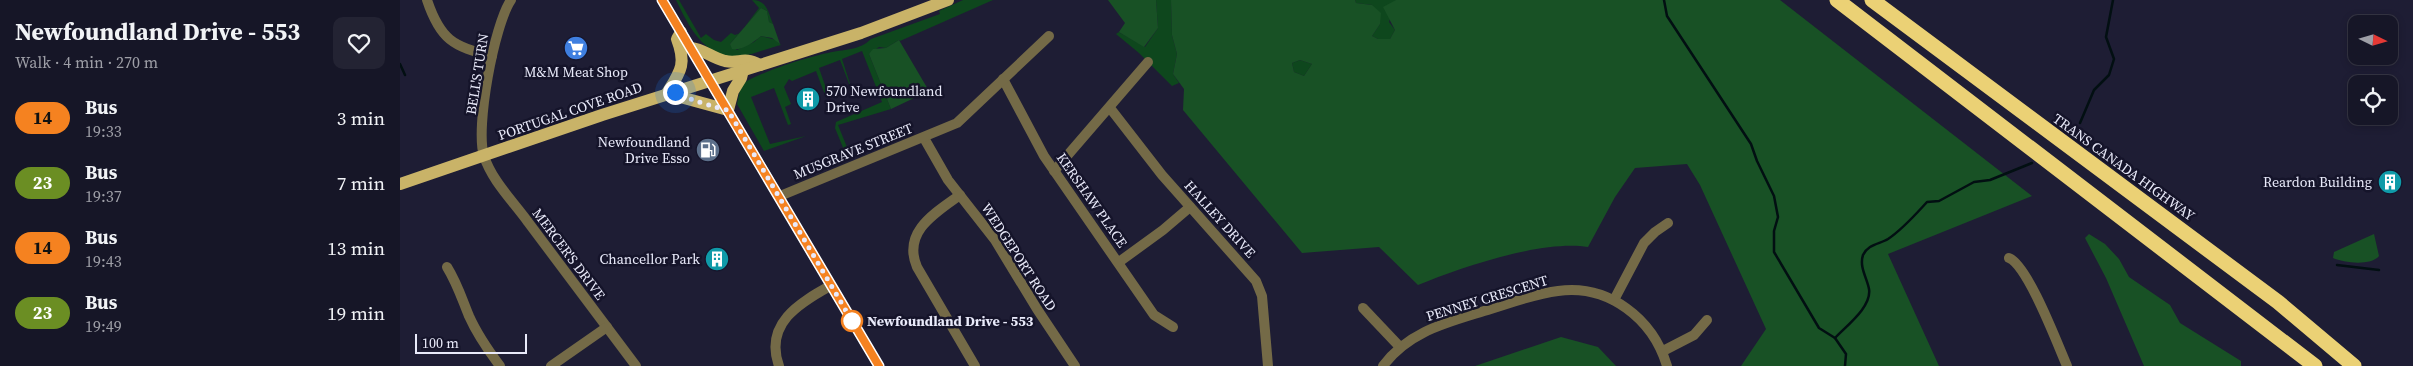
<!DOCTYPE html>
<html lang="en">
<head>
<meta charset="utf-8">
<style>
  body { margin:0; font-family:"Source Serif 4",serif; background:#232333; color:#f1f3f6; height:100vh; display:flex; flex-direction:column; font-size:19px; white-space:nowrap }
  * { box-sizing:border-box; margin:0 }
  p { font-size:16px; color:#9e9fa7 }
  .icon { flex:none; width:28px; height:28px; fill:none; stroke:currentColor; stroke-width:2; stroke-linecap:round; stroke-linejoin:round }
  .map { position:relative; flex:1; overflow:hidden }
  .side { display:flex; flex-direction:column; background:#161627; width:400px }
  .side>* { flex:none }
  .badge { padding:0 10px; border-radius:16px; font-size:18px; line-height:32px }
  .needle { width:32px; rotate:95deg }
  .controls { position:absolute; left:1948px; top:15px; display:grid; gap:10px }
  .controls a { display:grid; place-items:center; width:50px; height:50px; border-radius:10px; background:#161627; box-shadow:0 2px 8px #0003,0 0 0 1px #353544; font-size:25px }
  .scale { position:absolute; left:15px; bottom:12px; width:112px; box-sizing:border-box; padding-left:5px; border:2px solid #e9eafa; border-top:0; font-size:14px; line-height:18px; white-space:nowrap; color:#e9eafa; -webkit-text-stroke:4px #15142a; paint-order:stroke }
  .you { position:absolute; width:25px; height:25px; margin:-12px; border:4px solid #fff; border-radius:50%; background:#1a73e8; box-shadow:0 0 0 8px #1a73e833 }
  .map>.badge { position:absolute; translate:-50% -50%; box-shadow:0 0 0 2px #fff }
  .round { display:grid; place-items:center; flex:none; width:52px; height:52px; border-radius:10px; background:#232333 }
  .summary { display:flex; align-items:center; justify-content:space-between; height:85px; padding:0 15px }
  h1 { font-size:24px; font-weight:700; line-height:38px }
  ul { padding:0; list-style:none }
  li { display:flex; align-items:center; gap:15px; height:65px; padding:0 15px }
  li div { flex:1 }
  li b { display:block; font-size:19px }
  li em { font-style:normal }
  li .badge { min-width:55px; font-weight:700; text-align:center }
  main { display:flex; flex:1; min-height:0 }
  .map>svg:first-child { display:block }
</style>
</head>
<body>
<main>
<section class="side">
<div class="summary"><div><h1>Newfoundland Drive - 553</h1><p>Walk · 4 min · 270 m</p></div><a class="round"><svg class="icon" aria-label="heart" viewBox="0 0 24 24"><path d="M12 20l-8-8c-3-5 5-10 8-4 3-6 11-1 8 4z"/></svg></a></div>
<ul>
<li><span class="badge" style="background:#f58220;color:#111">14</span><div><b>Bus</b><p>19:33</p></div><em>3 min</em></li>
<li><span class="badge" style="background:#6b8e23;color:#fff">23</span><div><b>Bus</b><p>19:37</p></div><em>7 min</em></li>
<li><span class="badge" style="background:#f58220;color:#111">14</span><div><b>Bus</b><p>19:43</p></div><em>13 min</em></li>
<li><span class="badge" style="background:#6b8e23;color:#fff">23</span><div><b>Bus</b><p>19:49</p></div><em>19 min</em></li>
</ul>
</section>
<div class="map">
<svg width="2013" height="366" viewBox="0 0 2013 366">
  <rect width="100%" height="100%" fill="#1e1d34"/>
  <g fill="#0e471d">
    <path d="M276,0h3l22,38 5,-4 8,6 7,2 10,-9 4,2 5,-2 19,-25 -7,-8c15,0 16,12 21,24l-4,-2 -2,-11 -6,-3 -31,36 7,6 17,-8 7,-6 15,4 5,5c-13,3 -26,9 -38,11 -37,6 -54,-29 -67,-56z"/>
    <path d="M563,0h30l-93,41 -1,-1 -13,8 -7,-1 -10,7 22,55 -53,16 13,32 -5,-2 -11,-27 1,-6 46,-20 -20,-51 -20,8 14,43 -16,-42 -21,8 9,26 -3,1 -9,-24 -24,10 -3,-2 -5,8 7,17 -6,3 6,17 -3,1 -14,-37 -23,9 19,47 36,-8 -42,15 -27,-47 4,-19c16,-12 66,-28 87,-32 15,-4 31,-2 43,-14l69,-25 -1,-3z"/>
    <path d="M756,0h15l1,35 5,19 -4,20 6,9 -7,3 -33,-33 -23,-19 3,-2 26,15 13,-19z"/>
    <path d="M955,0h41l-7,22 6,8 -5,9h-12l-6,-3 8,-12 -8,-19 -16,-2z"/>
    <path d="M900,60l12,4 -8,12 -10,-4 -2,-9z"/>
  </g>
  <g fill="#185125" fill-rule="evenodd">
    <path d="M708,0h48l2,28 -14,19 -25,-15 6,-9z"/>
    <path d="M771,0h184l1,3 16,2 9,8 -1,11 -8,12 6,3h12l5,-9 -12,-23 13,-7h384l252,196 -144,58 51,112h-198l25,-37 -66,-144 -13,-21 -52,4 -20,29 -27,50c-47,-7 -126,20 -170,38l-39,-38 -77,6 -119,-143 1,-21 -11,-15 4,-20 -5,-19zM900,60l12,4 -8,12 -10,-4 -2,-9z"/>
    <path d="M361,8l6,3 2,11 4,2 7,20 -8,-6 -11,-2c-7,6 -19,15 -29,13l-2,-5z"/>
    <path d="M499,40l30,51 -38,18 -22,-55 4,-5 13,-1z"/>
    <path d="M1689,234l16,10 14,15 10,18 41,28 10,18 61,38v5h-97l-38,-88 -21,-40z"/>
    <path d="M1974,234l5,22c-8,10 -35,7 -46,2l1,-6z"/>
    <path d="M1161,337l37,10 18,19h-141z"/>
  </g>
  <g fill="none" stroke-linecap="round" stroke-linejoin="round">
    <g stroke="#020f12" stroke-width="2.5">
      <path d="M1264,0l3,16 84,128 6,17 17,35 4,21 -4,14v21l45,76 16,10 11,16 -1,12"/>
      <path d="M0,64l5,11"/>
      <path d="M1680,123l14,-33 15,-15 5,-16 -8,-22 7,-37"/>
      <path d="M1937,265l42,5"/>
      <path d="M1435,338c11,-12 37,-31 34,-49 -2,-11 -10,-22 -6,-34 5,-11 17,-11 25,-16 15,-10 27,-24 39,-37l12,-1 35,-19 16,-2 42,-17"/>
    </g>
    <g stroke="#746a47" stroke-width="10">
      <path d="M27,0c13,39 26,47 65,56"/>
      <path d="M111,0c-17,25 -36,128 -27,156 8,25 29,45 44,66 36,48 72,96 108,144"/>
      <path d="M262,0l217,366"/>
      <path d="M603,79l41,77 110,159 19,12"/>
      <path d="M710,108l52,67 94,106 6,15 6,70"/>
      <path d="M524,138l24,42 47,60 42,69 38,57"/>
      <path d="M654,171l94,-109"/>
      <path d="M560,195c-25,18 -58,37 -43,72l58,99"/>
      <path d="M380,196l177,-73 92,-87"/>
      <path d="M1609,258c19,8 48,85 58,108"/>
      <path d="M719,262l44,-32 27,-23"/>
      <path d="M47,267c10,16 15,32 22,49 8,18 19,34 31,50"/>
      <path d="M1214,300l30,-57 11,-11 13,-9"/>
      <path d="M963,308l36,38"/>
      <path d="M1263,351l31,-16 13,-15"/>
      <path d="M151,366l56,-39"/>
      <path d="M379,366c-15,-42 20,-63 51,-80"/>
      <path d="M983,366c25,-34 62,-43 101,-55 24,-7 49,-17 74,-20 51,-7 95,28 109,75"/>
    </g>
    <g stroke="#c9b368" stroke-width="12">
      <path d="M291,48c12,1 21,10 34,13 16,3 17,-5 35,4"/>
      <path d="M275,92l9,6 44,12 5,-19 8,-13 2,-8"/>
      <path d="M266,95c14,-23 21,-30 11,-56l4,-7"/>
      <path d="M0,184l202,-69 259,-82 87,-33"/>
    </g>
    <g stroke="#ebd175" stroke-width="15">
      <path d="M1437,0l478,366"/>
      <path d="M1472,0l406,302 76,64"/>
    </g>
  </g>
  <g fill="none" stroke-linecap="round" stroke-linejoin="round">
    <g stroke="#fff" stroke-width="11">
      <path id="line" d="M262,0l217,366"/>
    </g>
    <use href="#line" stroke="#f58220" stroke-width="8"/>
    <path stroke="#e9eafa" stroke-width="5" stroke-dasharray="0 9" d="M275,92c9,6 41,16 53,18l124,211"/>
  </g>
  <defs>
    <g id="supermarket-disc" transform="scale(1.25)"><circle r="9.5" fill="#3f7fe0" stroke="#15142a"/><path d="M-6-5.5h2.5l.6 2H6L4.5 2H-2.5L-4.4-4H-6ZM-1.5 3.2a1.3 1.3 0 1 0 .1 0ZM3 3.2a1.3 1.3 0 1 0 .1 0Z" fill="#fff"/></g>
    <g id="building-disc" transform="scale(1.25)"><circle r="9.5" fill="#0f9aa8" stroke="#15142a"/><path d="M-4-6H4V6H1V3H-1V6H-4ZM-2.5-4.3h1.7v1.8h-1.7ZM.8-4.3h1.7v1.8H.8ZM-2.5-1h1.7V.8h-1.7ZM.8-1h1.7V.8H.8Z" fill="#fff"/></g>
    <g id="fuel-disc" transform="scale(1.25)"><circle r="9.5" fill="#5c6f8a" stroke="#15142a"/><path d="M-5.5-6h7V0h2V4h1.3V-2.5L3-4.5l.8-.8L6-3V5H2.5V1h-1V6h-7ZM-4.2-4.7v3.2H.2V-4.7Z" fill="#fff"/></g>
  </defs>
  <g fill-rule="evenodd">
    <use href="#supermarket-disc" x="176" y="48"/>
    <use href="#building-disc" x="408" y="99"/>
    <use href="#fuel-disc" x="308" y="150"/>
    <use href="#building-disc" x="1990" y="182"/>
    <use href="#building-disc" x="317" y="259"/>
  </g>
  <circle fill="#fff" stroke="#f58220" stroke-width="2.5" cx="452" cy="321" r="10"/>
  <g text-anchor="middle" stroke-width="5" stroke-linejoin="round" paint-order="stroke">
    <g font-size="14" fill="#e9eafa" stroke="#15142a" text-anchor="end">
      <text x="176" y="77" text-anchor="middle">M&amp;M Meat Shop</text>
      <text x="426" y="96" text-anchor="start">570 Newfoundland<tspan x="426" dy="16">Drive</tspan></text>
      <text x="290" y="147">Newfoundland<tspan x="290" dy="16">Drive Esso</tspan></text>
      <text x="1972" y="187">Reardon Building</text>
      <text x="300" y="264">Chancellor Park</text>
    </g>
    <g font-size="14" fill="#e9eafa" stroke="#15142a">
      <text transform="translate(77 74) rotate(-81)" y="5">BELL'S TURN</text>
      <text transform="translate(170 111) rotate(-19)" y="5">PORTUGAL COVE ROAD</text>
      <text transform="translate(453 151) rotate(-22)" y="5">MUSGRAVE STREET</text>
      <text transform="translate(1724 167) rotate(36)" y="5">TRANS CANADA HIGHWAY</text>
      <text transform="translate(692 200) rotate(55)" y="5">KERSHAW PLACE</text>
      <text transform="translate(820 219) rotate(48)" y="5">HALLEY DRIVE</text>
      <text transform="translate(169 254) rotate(53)" y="5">MERCER'S DRIVE</text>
      <text transform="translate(619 257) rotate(57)" y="5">WEDGEPORT ROAD</text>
      <text transform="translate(1087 298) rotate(-17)" y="5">PENNEY CRESCENT</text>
    </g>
    <g font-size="14" font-weight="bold" fill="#e9eafa" stroke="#15142a" text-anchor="start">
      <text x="467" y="326">Newfoundland Drive - 553</text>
    </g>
  </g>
</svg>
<div class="controls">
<a><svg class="needle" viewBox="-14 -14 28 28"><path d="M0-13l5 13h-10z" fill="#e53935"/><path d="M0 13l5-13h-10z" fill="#9e9fa7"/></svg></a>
<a><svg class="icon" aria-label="locate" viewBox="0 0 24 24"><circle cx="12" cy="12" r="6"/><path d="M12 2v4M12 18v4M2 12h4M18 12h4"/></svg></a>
</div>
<div class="scale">100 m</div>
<div class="you" style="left:275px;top:92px"></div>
</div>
</main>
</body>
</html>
